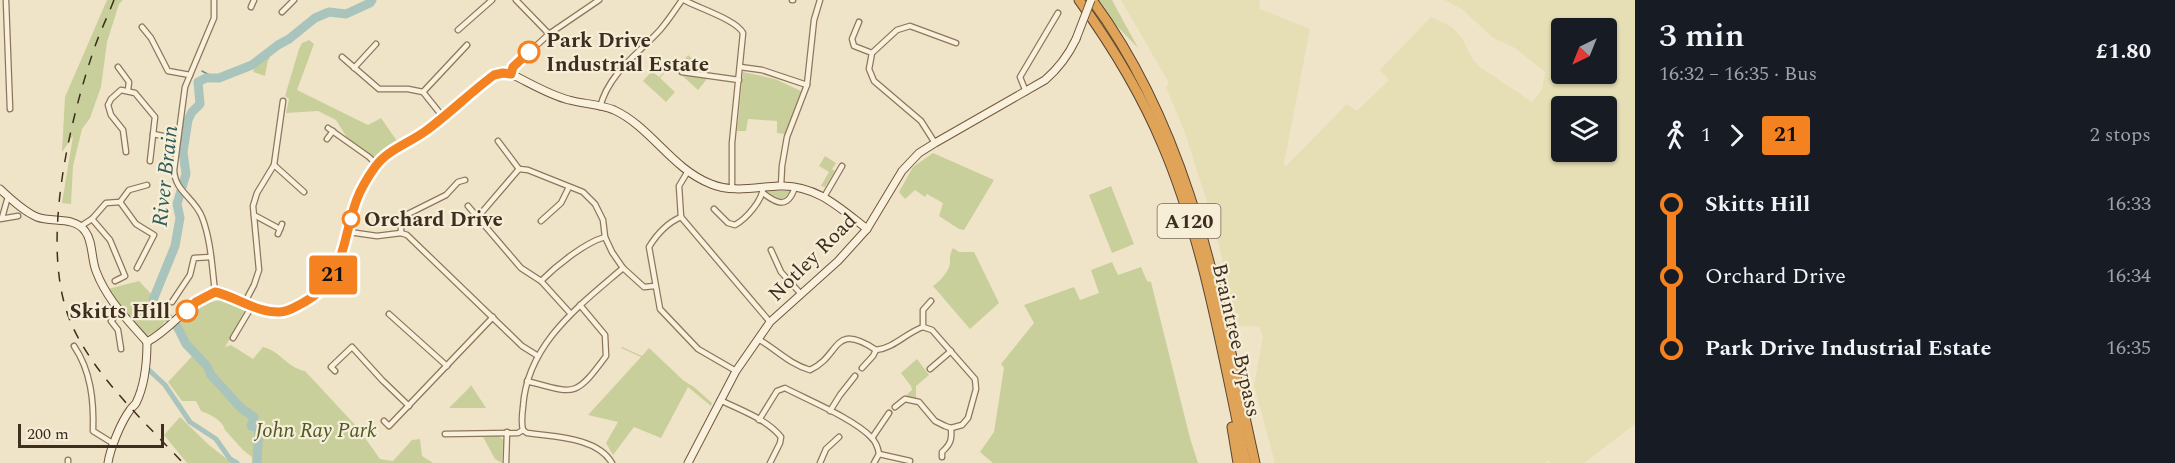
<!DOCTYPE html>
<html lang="en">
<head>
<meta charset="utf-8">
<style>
  body { margin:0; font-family:Spectral,serif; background:#20242c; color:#f1f3f6; height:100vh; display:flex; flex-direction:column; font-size:22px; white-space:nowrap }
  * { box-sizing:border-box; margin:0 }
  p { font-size:20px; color:#9ea1a6 }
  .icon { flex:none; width:33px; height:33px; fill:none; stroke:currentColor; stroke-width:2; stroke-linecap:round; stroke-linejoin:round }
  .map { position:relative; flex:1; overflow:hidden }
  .panel { display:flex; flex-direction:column; background:#171b24; width:540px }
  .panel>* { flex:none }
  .badge { padding:0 12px; border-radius:4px; font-size:21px; line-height:39px }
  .needle { width:39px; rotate:223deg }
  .buttons { position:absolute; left:1551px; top:18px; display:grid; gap:12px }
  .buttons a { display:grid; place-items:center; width:66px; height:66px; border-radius:6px; background:#171b24; box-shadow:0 2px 4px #0004; font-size:30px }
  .scale { position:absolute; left:18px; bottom:15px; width:146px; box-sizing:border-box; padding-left:6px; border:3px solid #3d2e20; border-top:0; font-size:16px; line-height:21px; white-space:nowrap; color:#3d2e20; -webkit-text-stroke:4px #f7eed8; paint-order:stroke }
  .map>.badge { position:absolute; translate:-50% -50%; box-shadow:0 0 0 3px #fff }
  .legs { display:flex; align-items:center; gap:9px; height:66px; padding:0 24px; font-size:20px }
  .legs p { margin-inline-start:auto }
  .summary { display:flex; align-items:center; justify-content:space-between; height:102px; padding:0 24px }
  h1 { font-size:33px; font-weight:600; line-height:45px }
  ul { padding:0 24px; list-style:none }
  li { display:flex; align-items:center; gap:21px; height:72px; font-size:22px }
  li i { display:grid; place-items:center; width:9px; height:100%; margin:0 8px; background:currentColor }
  li i::after { content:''; width:15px; height:15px; margin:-8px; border:4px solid; border-radius:50%; background:#171b24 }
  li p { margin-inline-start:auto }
  li:first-child i { background:linear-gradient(#0000 50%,currentColor 0) }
  li:last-child i { background:linear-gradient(currentColor 50%,#0000 0) }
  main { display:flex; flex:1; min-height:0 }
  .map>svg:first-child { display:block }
</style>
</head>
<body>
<main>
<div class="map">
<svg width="1635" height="463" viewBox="0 0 1635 463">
  <rect width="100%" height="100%" fill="#f0e4c8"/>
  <path fill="#e6deb5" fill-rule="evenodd" d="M1121,0h138l1,9 50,20 -26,134 2,3 61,-62 10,7 32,-31 -9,-10 51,-53 21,10 10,11 11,22 7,7 52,35 10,-12 3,-18 -30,-24 -23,-11 -29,-27 -18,-10h190v424l-51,39h-34l-1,-3 -4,3h-270l-21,-78 9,-48 -4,-11h-21l-25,-105 -28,-88 -19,-46 3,-4zM1562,28h44v46h-44zM1562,106h44v46h-44z"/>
  <g fill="#c9cf9b">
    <path d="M107,0h16l-4,4 -12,38 -6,45 -11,31 -8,11 -9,37 -2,38 -9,-1 11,-67 -11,16 3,-55z"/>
    <path d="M1098,0h14l26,48 -26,-27z"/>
    <path d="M309,40l5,4 -17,46 71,35 13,-7 18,26 -23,15 -27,-18 -13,-21 -18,-9 -32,2 3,-14 -4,-3 14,-47 3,-6z"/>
    <path d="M688,55l22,20 -12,15 -22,-20z"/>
    <path d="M268,56l2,3 -2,1 -3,16 -12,-4 2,-5z"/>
    <path d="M671,65l-11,13 15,14 -9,10 -23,-21 9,-10 7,6z"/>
    <path d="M743,72l32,7 26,12 -16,43 -8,-1v-12l-29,-2 -2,12h-9z"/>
    <path d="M933,153l61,27 -30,50 -5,-1 -20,-13 4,-13 -16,-9 -2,3 -10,-7 -10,9 -6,-7 14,-25z"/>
    <path d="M825,156l11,7 -4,6 3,2 -10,16 -4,-1 8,-14 -10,-6z"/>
    <path d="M1111,186l23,58 -22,9 -23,-58z"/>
    <path d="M766,191h24c-8,12 -14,9 -24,2z"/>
    <path d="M953,248l6,4h15l25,51 -29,26 -37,-43c7,-5 17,-15 17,-24 0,-7 0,-8 3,-14z"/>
    <path d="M1112,262l6,13 23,-8 6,14 4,1 39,156 8,25h-205l-13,-11 14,-20 10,-64 -3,-4 33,-41 -10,-18 50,-18 6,13 19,-7 -8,-23z"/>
    <path d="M139,281l15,16 -1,11 13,12 -6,8 -12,7 -1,7 -39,-53z"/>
    <path d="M225,299l24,8 -24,40 6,-2 22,14 10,-12c19,5 23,20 42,24l53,57 22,31 13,2 19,-21 8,-1 2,17 11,7h-181v-6l-9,-7 -18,-20c-3,-11 -15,-15 -24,-19l-5,-10h-14l-14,-19 28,-30 -17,-28 18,-19z"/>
    <path d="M622,347l20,9 7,-8 35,33 10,6 18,16 -1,3 -23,-19 -27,51 -27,-11 -21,28 -7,-12 12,-21 -30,-7 53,-58 -20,-9z"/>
    <path d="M917,359l12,16 -13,11v14l-12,-3 8,-7 -1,-4 -10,-13z"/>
    <path d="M471,385l15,23h-37l20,-20z"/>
    <path d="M180,417l29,28 23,18h-45l-23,-28z"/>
    <path d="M499,436l4,4 -1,23 -7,-4 -12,-22z"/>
  </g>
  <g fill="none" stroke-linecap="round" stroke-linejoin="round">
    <path stroke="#6f938a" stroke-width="1.5" d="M202,71l9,5 8,2"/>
    <path stroke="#a9c4bc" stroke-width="5" d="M149,370l16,15 25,37 26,17 14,20 7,4"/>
    <path stroke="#a9c4bc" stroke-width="9" d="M257,463l2,-35 -8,-2 3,-9 -13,-9 -30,-33 -4,-9 -21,-22 -8,-16 -23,-24 -2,-4 22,-54 5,-28 -3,-14 9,-30 -3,-22 5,-32 4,-8 8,-8 -2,-22 8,-4h13l33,-13 26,-20 11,-6 26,-21 14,-6 17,2 24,-11 2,-3"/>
    <g stroke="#8d765c" stroke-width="7">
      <g id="street">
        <path d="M214,0v18l-29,69 -11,83c1,22 20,27 28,47 9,23 10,50 13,75"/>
        <path d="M516,0l33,34"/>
        <path d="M684,0c14,8 53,20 59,33l-11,110v46"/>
        <path d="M792,0h1"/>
        <path d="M6,1l4,108"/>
        <path d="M251,7l3,-7"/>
        <path d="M282,12l12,-12"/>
        <path d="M859,22l-7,17 2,7 18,7"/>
        <path d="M142,27l9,11 17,33 22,4"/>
        <path d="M458,30l34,-30"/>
        <path d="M342,57l37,32h29l15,3 20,25"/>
        <path d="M118,67l11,15 -1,8"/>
        <path d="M740,67l22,3 45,15"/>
        <path d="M354,68l22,-24"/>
        <path d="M683,68l-1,4 57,8"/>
        <path d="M511,74l2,-7 36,-33 50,-34"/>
        <path d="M423,92l44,-47"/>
        <path d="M1026,92l-6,-15 38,-64"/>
        <path d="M600,107c9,-34 37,-52 60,-77 8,-9 15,-20 22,-30"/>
        <path d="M328,128l41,29 8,8"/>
        <path d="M153,134l25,5"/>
        <path d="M327,139l6,-8"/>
        <path d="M498,141l21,28"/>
        <path d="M935,143l-14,-22 -47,-40 -5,-12 3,-16 25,-23 13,-4 46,17"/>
        <path d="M126,152l-3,-22 -12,-15 -3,-10 3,-6 10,-9 14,3 20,24 -5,44"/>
        <path d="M274,165l30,27"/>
        <path d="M688,171l-9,15 2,31 89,105"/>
        <path d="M781,186l1,-20 5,-29 20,-52 7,-65 6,-20"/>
        <path d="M763,193c14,11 25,16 32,-6"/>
        <path d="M824,197l18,-31"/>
        <path d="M120,202l16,22 18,11 -17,33"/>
        <path d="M468,206l53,62 20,13 29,32"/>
        <path d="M714,209l14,14 7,2c11,-6 28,-25 28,-38"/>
        <path d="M254,215l26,14"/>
        <path d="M681,217c-14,6 -24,17 -32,30l11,62 38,40 38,22"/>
        <path d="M2,218l5,-18"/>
        <path d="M477,218l42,-49 9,1 55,22 12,12 8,16 2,17 7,15 11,16 21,19 11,-1"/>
        <path d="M0,219l18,-3"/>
        <path d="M92,219l18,21 15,36 -10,5"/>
        <path d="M541,221l20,-18 8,-16"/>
        <path d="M81,226l11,-7 14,-16 14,-1 9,-12 18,-5"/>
        <path d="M349,232l28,4 24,-3 6,2 115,111 16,10"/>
        <path d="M401,233v-11l5,-7 40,-20 12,-13 7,-2"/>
        <path d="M278,234l4,-10"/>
        <path d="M771,250l10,22 20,22"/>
        <path d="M541,281c15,-15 43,-38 64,-44"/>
        <path d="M172,302l18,-27 4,-17 17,-1"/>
        <path d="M245,302l9,-17 5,-15 -6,-64 4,-13 17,-28 9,-64"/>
        <path d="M119,312l-8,9 7,9 3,19"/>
        <path d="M389,314l58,52"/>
        <path d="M923,327v-17l8,-9"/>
        <path d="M233,338l19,-32"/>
        <path d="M758,339c18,10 31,25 52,31 31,-14 22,-49 66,-20 18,-2 30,-17 47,-23l9,3 43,49 1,10 -8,29 -6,7 -11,3 -6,-2 -10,-5 -16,-19 -14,-3 -10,8"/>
        <path d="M74,346c17,25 20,55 19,85l21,13"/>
        <path d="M862,368l11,-12 3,-6"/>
        <path d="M930,369l21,-18"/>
        <path d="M335,371l-4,-4 21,-20 30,33 27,26"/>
        <path d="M527,381c48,13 48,17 79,-25l-1,-21 -25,-30"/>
        <path d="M720,400c20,10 47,19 61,37l-1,6 -10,20"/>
        <path d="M830,411l10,-16 15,-19"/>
        <path d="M759,420l18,-29 8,-3c23,12 69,31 86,49 5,5 7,10 8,17l-5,9"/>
        <path d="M384,421l5,5 104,-109"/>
        <path d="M523,430c-2,-7 -1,-15 0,-23 4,-63 56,-101 100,-139"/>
        <path d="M445,434l73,-1 5,-3 4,3c27,4 70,4 85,30"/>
        <path d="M872,438l17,-25"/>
        <path d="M879,454l31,7"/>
        <path d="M942,457v-5c9,-8 10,-13 9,-24"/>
        <path d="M68,463v-3"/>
        <path d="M506,463l1,-31"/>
        <path d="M820,463l6,-14 13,-12"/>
      </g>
    </g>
    <g stroke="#6f573f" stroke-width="9">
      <g id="secondary">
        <path d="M0,189c11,10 23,22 37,28 15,6 37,-1 48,14 8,10 6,27 11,40 11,29 31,48 51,71"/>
        <path d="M147,342c25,-13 40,-39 66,-49 6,-2 15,2 21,4 10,4 19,11 29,13 25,5 48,-8 64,-26 24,-27 21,-70 38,-102 5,-9 11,-18 19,-25 13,-11 29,-17 43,-27 22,-16 43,-42 66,-54 6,-3 12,-3 18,-2 19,9 38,21 58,26 14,4 31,4 45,10 37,17 58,59 97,74 21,9 46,3 68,2 36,-2 61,22 88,43"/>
        <path d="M108,463c2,-14 13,-41 22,-53 2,-3 4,-4 6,-7 9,-18 11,-42 11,-61"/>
        <path d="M688,463l48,-92 34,-49 68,-61 29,-32 35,-58 17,-18 16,-10 110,-63c14,-12 23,-24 31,-41"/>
      </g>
    </g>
    <g stroke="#5b4430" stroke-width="11">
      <g id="highway">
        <path d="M1079,0c33,46 62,93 84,146 42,99 60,212 83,317"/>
        <path d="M1092,0c101,136 127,302 163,463"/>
        <path d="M1232,427l6,36"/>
      </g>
    </g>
    <use href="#street" stroke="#faf1dc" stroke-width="4.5"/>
    <use href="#secondary" stroke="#faf1dc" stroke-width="7"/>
    <use href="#highway" stroke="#e0a458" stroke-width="9"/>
    <path stroke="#3d2e20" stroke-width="1.5" stroke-dasharray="10 10" stroke-linecap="butt" d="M114,0c-7,18 -16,36 -22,55 -24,73 -51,189 -23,263 21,54 75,103 114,145"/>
    <g stroke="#6f573f" stroke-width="9" stroke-linecap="butt">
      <path id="secondary-bridge" d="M1076,39l15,-39"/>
    </g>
    <use href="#secondary-bridge" stroke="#faf1dc" stroke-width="7"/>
  </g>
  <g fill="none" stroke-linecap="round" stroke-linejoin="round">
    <g stroke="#fff" stroke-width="14">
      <path id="line-1" d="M187,311l9,-9 19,-10c22,5 42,21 65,20 8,0 15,-5 21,-8 46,-24 40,-63 56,-105 4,-11 11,-22 18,-32 13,-18 35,-24 52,-37 23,-17 44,-38 67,-55l9,-2 8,1 2,-7 16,-15"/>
    </g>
    <use href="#line-1" stroke="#f58220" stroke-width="9"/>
  </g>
  <g fill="#fff" stroke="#f58220" stroke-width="3">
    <circle cx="529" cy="52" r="10"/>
    <circle cx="351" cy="219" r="8"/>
    <circle cx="187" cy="311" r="10"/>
  </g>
  <g text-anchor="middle" stroke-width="4.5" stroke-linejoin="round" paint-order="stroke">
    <rect fill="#f7eed8" stroke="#756857" stroke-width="1.5" x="1157.5" y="204" width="63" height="34" rx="4.5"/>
    <g font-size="20" font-weight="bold" fill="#3d2e20">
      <text x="1189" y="228">A120</text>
    </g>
    <g font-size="21" font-weight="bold" fill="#3d2e20" stroke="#f7eed8" text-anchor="start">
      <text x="546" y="47">Park Drive<tspan x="546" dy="24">Industrial Estate</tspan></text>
      <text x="364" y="226">Orchard Drive</text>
      <text x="170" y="318" text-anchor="end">Skitts Hill</text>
    </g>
    <g font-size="21" fill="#3d2e20" stroke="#f7eed8">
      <text transform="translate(812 257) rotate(-45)" y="7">Notley Road</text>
      <text transform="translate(1237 340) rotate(77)" y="7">Braintree Bypass</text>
    </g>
    <g font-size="21" font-style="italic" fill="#4d5a26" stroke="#f7eed8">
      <text x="316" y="437">John Ray Park</text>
    </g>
    <g font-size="22" font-style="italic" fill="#2f5d5a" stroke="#f7eed8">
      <text transform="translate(164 176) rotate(-84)" y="8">River Brain</text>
    </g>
  </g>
</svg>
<div class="buttons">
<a><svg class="needle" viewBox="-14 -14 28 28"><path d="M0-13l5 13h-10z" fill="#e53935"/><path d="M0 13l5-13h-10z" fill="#9ea1a6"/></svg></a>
<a><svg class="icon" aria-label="layers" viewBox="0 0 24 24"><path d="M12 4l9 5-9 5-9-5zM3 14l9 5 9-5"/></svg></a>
</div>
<div class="scale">200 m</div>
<b class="badge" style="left:333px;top:275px;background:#f58220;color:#111">21</b>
</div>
<section class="panel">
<div class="summary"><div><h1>3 min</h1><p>16:32 – 16:35 · Bus</p></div><b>£1.80</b></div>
<div class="legs"><svg class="icon" aria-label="walk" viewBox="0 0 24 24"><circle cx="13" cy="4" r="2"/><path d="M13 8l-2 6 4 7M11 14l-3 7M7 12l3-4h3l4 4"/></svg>1<svg class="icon" aria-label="forward" viewBox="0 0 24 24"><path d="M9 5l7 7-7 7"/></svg><b class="badge" style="background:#f58220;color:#111">21</b><p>2 stops</p></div>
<ul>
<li><i style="color:#f58220"></i><b>Skitts Hill</b><p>16:33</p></li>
<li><i style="color:#f58220"></i><span>Orchard Drive</span><p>16:34</p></li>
<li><i style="color:#f58220"></i><b>Park Drive Industrial Estate</b><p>16:35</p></li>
</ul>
</section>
</main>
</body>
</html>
